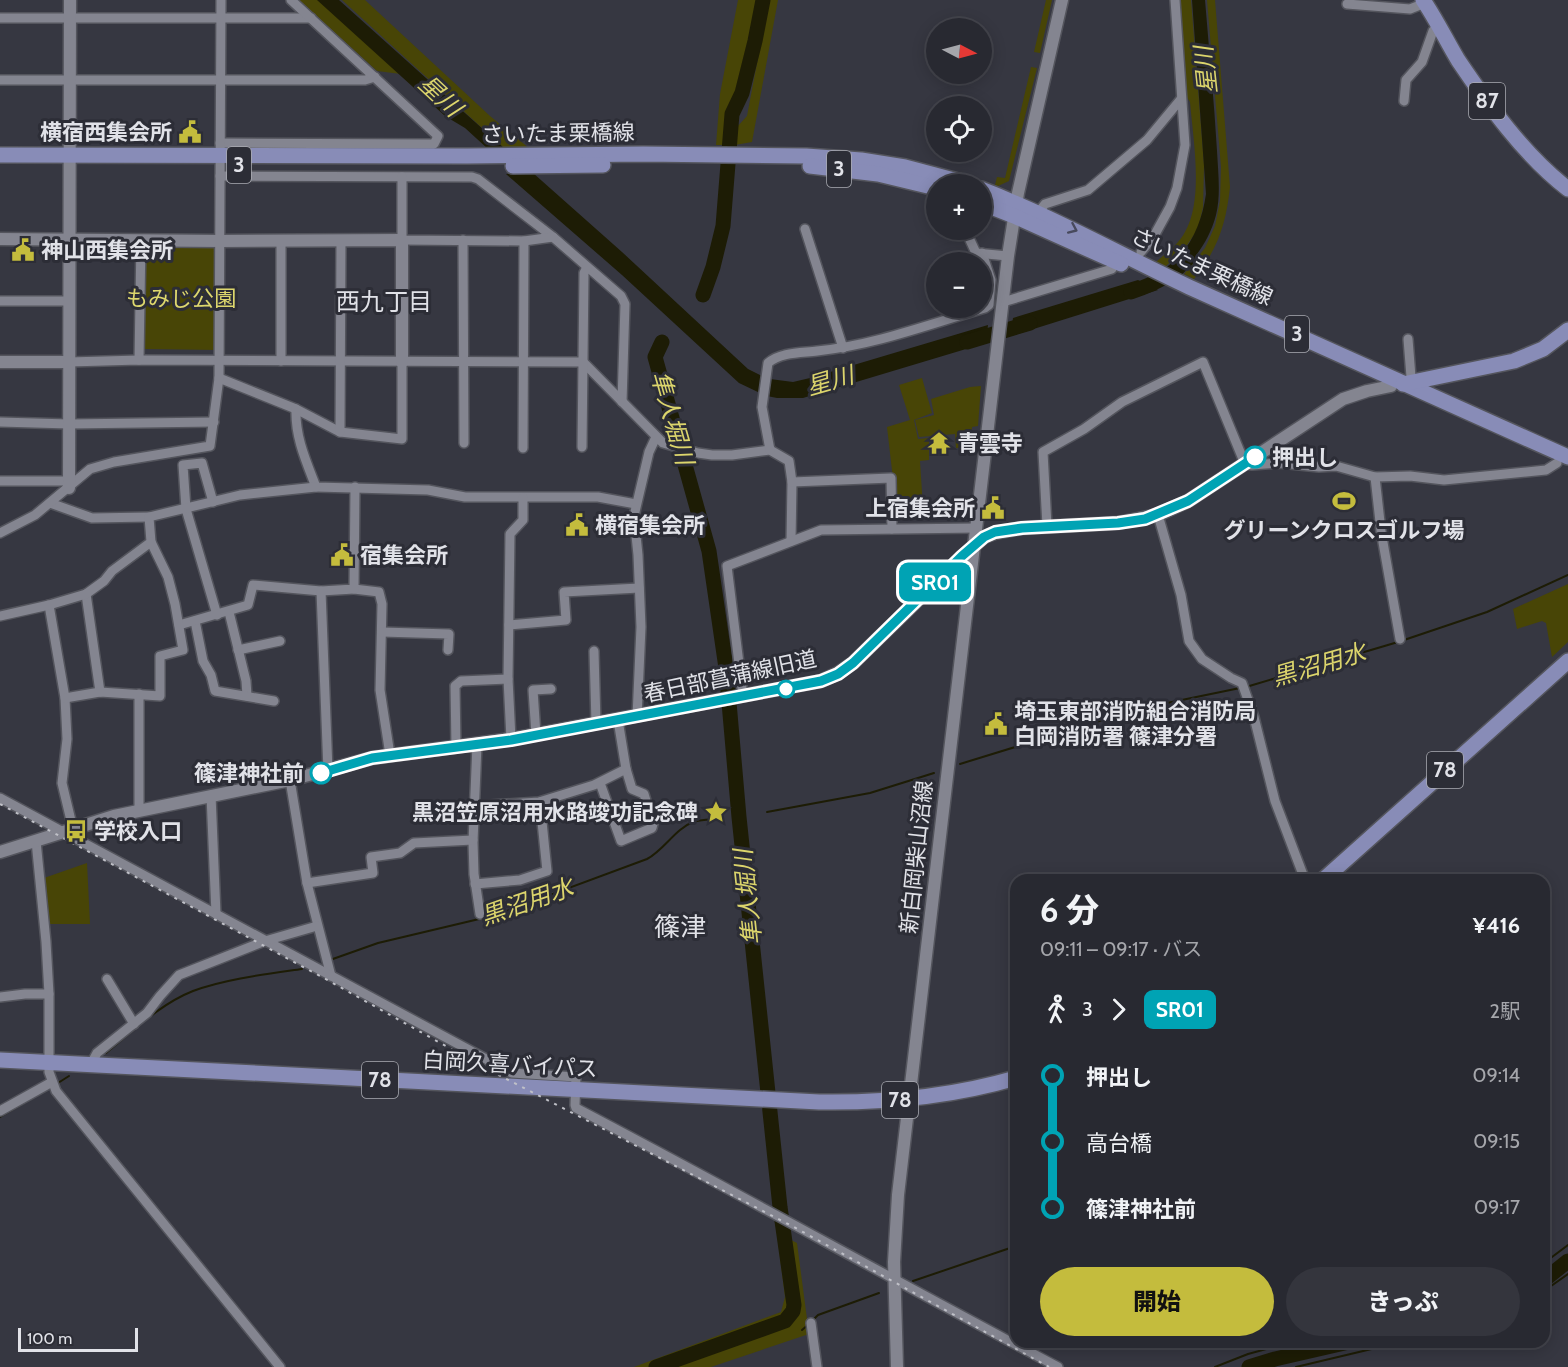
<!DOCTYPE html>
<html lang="ja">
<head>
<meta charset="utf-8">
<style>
  body { margin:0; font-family:Cabin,"Noto Sans JP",sans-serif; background:#34353d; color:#f1f3f6; height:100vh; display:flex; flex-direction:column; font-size:22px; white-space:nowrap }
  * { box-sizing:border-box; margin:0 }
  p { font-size:20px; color:#a5a6ab }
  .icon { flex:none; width:33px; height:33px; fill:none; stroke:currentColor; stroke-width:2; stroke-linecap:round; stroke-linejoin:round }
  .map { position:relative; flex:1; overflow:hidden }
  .details { position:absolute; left:1010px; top:874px; width:540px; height:474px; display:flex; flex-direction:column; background:#282931; border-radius:18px; box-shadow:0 3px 15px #0003,0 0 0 2px #44454d }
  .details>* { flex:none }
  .badge { padding:0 12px; border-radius:9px; font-size:21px; line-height:39px }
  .needle { width:39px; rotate:96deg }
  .controls { position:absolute; left:926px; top:18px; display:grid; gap:12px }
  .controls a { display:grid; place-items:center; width:66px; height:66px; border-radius:50%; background:#282931; box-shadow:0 3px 15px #0003,0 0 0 2px #44454d; font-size:30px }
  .scale { position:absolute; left:18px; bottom:15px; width:120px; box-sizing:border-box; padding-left:6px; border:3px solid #e1e2e8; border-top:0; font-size:16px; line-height:21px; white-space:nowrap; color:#e1e2e8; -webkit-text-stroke:4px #2c2d36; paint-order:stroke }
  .map>.badge { position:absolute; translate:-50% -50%; box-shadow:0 0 0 3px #fff }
  .legs { display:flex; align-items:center; gap:9px; height:66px; padding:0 30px; font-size:20px }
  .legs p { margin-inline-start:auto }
  .head { display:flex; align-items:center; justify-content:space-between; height:102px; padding:0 30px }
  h1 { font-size:33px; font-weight:800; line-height:45px }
  .cta { display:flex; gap:12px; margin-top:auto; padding:12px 30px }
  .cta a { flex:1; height:69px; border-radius:36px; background:#c4bc3d; color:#111; font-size:24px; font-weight:800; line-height:69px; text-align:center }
  .cta a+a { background:#34353d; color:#f1f3f6 }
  ul { padding:0 30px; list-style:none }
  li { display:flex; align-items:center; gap:21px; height:66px; font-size:22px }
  li i { display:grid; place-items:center; width:9px; height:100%; margin:0 8px; background:currentColor }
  li i::after { content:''; width:15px; height:15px; margin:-8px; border:4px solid; border-radius:50%; background:#282931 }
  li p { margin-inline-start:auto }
  li:first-child i { background:linear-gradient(#0000 50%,currentColor 0) }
  li:last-child i { background:linear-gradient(currentColor 50%,#0000 0) }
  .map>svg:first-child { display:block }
</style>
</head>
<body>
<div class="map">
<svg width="1568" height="1367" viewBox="0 0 1568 1367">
  <rect width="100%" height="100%" fill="#363741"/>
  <g fill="#484506">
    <path d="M299,0h20l82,74 -24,-3z"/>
    <path d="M342,0h23l125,116 40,33 -26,-1z"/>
    <path d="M738,0h18l-5,33 -12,48 -10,32 -3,32h-10l4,-51z"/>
    <path d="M769,0h9l-26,142 -17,3 2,-18 10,-11z"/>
    <path d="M1046,0h6l-12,53 -6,-1z"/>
    <path d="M1180,0h11l13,165 -1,42 -5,22 -13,19 -20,19 -9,-5c10,-9 22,-17 29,-30 19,-33 8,-93 5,-130l-4,-6z"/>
    <path d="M1207,0h8l15,187c-4,37 -12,62 -36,92l-10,-5 21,-26 10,-22 5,-25 1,-34z"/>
    <path d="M1031,67l6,1 -28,113 -11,5 -3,-1 2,-8 8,1z"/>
    <path d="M216,243l3,107 -75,-1 2,-103z"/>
    <path d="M922,378l10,35 -18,7 4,19 11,-1v22l-9,1 3,47h-29l-1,-29 -6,-52 23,-7 -11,-35z"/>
    <path d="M981,386l-3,40 -6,1 -1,20 -15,1 -1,-14 -36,3 -4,-17 19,-5 -3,-16 39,-12z"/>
    <path d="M1568,584v58l-16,15 -6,-34 -4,-2 -25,8 -4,-20z"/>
    <path d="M782,660l1,17 -21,2v-3l-10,1 -2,-10z"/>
    <path d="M87,863l3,61h-43l-3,-46z"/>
    <path d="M777,1233l20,10 12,91 -98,33h-77l147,-55 4,-15z"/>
  </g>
  <g fill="#1d1c05">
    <path d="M317,0h22l165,148 -16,1 -23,-21 -20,-12z"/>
    <path d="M1192,0h13c4,50 9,100 12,151 1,20 4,44 -1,64 -6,23 -18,40 -35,58l-13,-6c23,-18 34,-45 38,-73z"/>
    <path d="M533,173l89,79 126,117 14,7 -2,17 -21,-10 -117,-108 -116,-101z"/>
    <path d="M1138,280l20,10 -147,46 2,-18z"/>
    <path d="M988,325l-2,18 -183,55h-26l-10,-2 3,-17 23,3 17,-4z"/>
  </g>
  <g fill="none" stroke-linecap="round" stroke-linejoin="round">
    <g stroke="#1d1c05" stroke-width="2">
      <path d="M1404,640l83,-28 81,-37"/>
      <path d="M1246,687l152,-45"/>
      <path d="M960,764l178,-55 102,-21"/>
      <path d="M767,812l103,-19 64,-20"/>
      <path d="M330,960l48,-17 118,-28 151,-56c17,-9 28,-30 46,-37 6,-2 14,-2 20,-3"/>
      <path d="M106,1053c27,-22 54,-49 87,-62 32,-12 74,-17 109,-22"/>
      <path d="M58,1083l11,-7"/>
      <path d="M0,1117l43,-25"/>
      <path d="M1544,1263l24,-18"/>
      <path d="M913,1281l103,-35"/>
      <path d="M1544,1291l24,-17"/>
      <path d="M813,1320l5,-5 61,-22"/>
      <path d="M802,1330l7,-6"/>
      <path d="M1215,1367l33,-13 44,-12"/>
      <path d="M1296,1367l105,-25"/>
    </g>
    <g stroke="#1d1c05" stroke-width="15">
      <path d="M1131,292c21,-7 43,-17 58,-35"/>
      <path d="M703,295l10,-28 10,-41 9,-112 10,-21 13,-52 8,-41"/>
      <path d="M967,342l63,-19"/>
      <path d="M1544,1280l24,-19"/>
      <path d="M656,1367l129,-46 8,-10 1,-6 -14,-98 -41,-390 -13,-149 -17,-117 -54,-194 7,-15"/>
      <path d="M1249,1367l26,-8 74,-17"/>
    </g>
    <g stroke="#54555d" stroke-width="12">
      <g id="minor">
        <path d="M1347,4l63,5 15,-6"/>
        <path d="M0,18h311"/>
        <path d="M0,80h365l10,-3"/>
        <path d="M1404,101l2,-21 16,-18 11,-31 6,-6"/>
        <path d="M220,143l214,1 4,-8 -147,-136"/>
        <path d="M220,176l252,1 6,2 75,58 68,59 4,8 -3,98"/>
        <path d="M402,177v63l122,1 29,-4"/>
        <path d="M1038,213l7,-9 43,-14 59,-50 34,-41"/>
        <path d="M805,229l38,119"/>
        <path d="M281,240v121"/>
        <path d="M463,240l1,203"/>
        <path d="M970,240l6,13 32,3"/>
        <path d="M1141,252l13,-16 16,-29 7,-19 8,-43 -10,-145"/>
        <path d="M0,301h70"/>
        <path d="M1003,302l109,-33"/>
        <path d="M1408,339l3,38 3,5"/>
        <path d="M139,360l2,-120"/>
        <path d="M69,362l70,-2 444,2 80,81 35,10 14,2h20l38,-5 19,11 3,21 -1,59"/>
        <path d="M219,378l77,31 44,23 62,7v-77"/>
        <path d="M296,409c-1,28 10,52 20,78l112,3 37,7h133l38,7"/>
        <path d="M0,422l69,2 145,-2"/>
        <path d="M340,432l1,-192"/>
        <path d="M582,447l2,-174 3,-6"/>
        <path d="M523,448l1,-207"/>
        <path d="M770,450l-8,-43 6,-44c13,-11 33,-10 49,-12 58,-6 113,-27 168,-43l4,-3 2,-25 -9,-27"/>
        <path d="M1375,477l6,54 19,108"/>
        <path d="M0,481h69"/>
        <path d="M792,482l99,-4 1,51"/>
        <path d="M213,502l-11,-39 -19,2 3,44 31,106"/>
        <path d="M50,503l42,15 57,-1"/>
        <path d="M1158,515l23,80 8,46 13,18 29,19 11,5 12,34 21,84 30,79"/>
        <path d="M1047,526l-4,-74 41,-23 38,-27 81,-40 42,102 7,1 28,-2 39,4 17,-1 39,11 35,-1 34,4 102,-10 11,-7"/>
        <path d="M0,533l35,-18 55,-46 24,-7 96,-16 9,-68 2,-378"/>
        <path d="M354,589l25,3 3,12 -2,86 10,65"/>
        <path d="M86,594l14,98"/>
        <path d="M49,605l16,93 2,41 -5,44 11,46"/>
        <path d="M229,612l17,69 1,15"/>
        <path d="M0,616l49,-11 37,-11 18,-13 8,-10 39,-29 -2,-25 91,-22 76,-8"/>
        <path d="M195,621l8,40 8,14 4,16 59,10"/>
        <path d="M179,625l69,-20 5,-20 68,6"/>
        <path d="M509,625l57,-5 -2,-28 75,-4"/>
        <path d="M382,632l67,2 -1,16"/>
        <path d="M238,650l42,-9"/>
        <path d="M594,651l2,73"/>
        <path d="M139,694v116"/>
        <path d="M743,696l-16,-130 94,-36 156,-2"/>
        <path d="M65,698l35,-6 60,4v-40l23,-6 -8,-46 -7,-27 -17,-35"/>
        <path d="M637,717l4,-90 -3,-72 -4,-39 15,-64 7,-15"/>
        <path d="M536,735l-3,-45 18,-1"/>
        <path d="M511,739l-3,-60 2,-145 13,-14v-22"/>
        <path d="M477,744l-4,98 1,32 6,40"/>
        <path d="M456,747l-1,-61 6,-5 47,-2"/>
        <path d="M328,771l-7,-180 33,-2 1,-102"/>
        <path d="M290,780l17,103 24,93"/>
        <path d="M600,783l21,58 31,-13 1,-4 -9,-30 -12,-5 -6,-20 -8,-49"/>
        <path d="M211,795l5,119"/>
        <path d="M0,798l512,275 64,4 -1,28 1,3c162,85 321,174 482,259"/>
        <path d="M475,806l64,-4 55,-17 32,-16"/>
        <path d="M36,841l10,101 3,52v78l7,19 224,276"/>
        <path d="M307,883l66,-10 -2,-16 29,-4 14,-10 59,-3"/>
        <path d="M475,884l45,-4 27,-9 -7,-69"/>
        <path d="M107,979l27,45"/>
        <path d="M0,997l25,-3h24"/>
        <path d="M91,1064l6,-11 50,-40 13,-17 19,-21 86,-34 52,-15"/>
        <path d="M0,1111l52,-29"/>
        <path d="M811,1323l6,44"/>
      </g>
    </g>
    <g stroke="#54555d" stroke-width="15">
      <g id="tertiary">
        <path d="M0,239l220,2 182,-1v122"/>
        <path d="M0,362h69"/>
        <path d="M69,488l1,-488"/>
        <path d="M0,852l114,-36 176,-36 82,-22 139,-19 310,-58 17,-8 15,-10 109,-106 22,-20 11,-4 27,-5 96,-5 40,-8 30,-14 155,-102 24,-8 24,-5"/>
        <path d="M897,1367l-3,-105 4,-67 110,-939 10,-63 44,-193"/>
      </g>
    </g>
    <g stroke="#54555d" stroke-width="18">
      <g id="primary">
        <path d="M1423,0c13,19 23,40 35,60 31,46 66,95 110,129"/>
        <path d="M0,155l467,1 176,-2 163,2 55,4 44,7 64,17"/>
        <path d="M513,166l90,-1"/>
        <path d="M810,166l68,8 58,14"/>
        <path d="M981,189c72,28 138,65 208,98l379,170"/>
        <path d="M981,203l33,13 107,48"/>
        <path d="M1403,384l111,-23 29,-12 25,-19"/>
        <path d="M1323,880l245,-219"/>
        <path d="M0,1060l819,42c67,1 132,-5 197,-24"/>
      </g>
    </g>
    <use href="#minor" stroke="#848590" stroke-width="9"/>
    <use href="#tertiary" stroke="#848590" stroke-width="12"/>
    <use href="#primary" stroke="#888cb7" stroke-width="15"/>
    <path stroke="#c0c1c8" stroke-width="2" stroke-dasharray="3 6" stroke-linecap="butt" d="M0,804l322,173 165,92 305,157 257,141"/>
  </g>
  <defs><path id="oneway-chevron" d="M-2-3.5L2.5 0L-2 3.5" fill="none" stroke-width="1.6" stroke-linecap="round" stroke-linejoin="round" transform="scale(1.5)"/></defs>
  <use stroke="#484a5d" href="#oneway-chevron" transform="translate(1073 229) rotate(24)"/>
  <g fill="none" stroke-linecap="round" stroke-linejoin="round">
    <g stroke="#fff" stroke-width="14">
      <path id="line-1" d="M321,773l51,-15 139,-18 310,-59 17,-7 15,-11 109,-107 22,-19 11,-5 27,-4 96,-5 27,-4 43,-18 67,-44"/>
    </g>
    <use href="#line-1" stroke="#00a3b4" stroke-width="9"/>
  </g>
  <defs>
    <g id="civic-bare" transform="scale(1.8)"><path d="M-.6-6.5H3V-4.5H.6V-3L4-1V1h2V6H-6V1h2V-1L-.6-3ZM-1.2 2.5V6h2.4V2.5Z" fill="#c4bc3d" stroke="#2c2d36" stroke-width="2.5" paint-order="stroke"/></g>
    <g id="temple-bare" transform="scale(1.8)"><path d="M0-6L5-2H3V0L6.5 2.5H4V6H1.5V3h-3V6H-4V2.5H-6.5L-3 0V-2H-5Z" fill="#c4bc3d" stroke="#2c2d36" stroke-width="2.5" paint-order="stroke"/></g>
    <g id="stadium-bare" transform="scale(1.8)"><path d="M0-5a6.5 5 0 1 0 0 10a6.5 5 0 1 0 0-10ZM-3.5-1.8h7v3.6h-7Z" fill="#c4bc3d" stroke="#2c2d36" stroke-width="2.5" paint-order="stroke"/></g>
    <g id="sight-bare" transform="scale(1.8)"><path d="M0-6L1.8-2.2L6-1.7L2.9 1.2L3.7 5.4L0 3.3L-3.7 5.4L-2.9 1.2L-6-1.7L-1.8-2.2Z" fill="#c4bc3d" stroke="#2c2d36" stroke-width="2.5" paint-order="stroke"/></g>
    <g id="bus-bare" transform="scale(1.8)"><path d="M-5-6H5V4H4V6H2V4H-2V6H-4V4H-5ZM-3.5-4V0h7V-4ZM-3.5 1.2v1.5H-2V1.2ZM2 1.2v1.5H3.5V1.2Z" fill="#c4bc3d" stroke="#2c2d36" stroke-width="2.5" paint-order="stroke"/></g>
  </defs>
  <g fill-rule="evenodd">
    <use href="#civic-bare" x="190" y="132"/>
    <use href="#civic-bare" x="23" y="250"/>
    <use href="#temple-bare" x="939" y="443"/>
    <use href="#stadium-bare" x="1344" y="501"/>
    <use href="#civic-bare" x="993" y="508"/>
    <use href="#civic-bare" x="577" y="525"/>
    <use href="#civic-bare" x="342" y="555"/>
    <use href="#civic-bare" x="996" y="724"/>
    <use href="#sight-bare" x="716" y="812"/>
    <use href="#bus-bare" x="76" y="831"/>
  </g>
  <g fill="#fff" stroke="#00a3b4" stroke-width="3">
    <circle cx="1255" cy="457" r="10"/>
    <circle cx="786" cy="689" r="8"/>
    <circle cx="321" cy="773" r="10"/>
  </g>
  <g text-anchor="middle" stroke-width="6" stroke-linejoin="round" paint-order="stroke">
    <g fill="#2c2d36" stroke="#abacb3" stroke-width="1.5">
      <rect x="1469" y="83" width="36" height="36" rx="4.5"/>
      <rect x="227" y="147" width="24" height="36" rx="4.5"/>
      <rect x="827" y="151" width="24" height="36" rx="4.5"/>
      <rect x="1285" y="316" width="24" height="36" rx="4.5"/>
      <rect x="1427" y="752" width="36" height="36" rx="4.5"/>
      <rect x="362" y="1062" width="36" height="36" rx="4.5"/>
      <rect x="882" y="1082" width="36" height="36" rx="4.5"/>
    </g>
    <g font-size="21" font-weight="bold" fill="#e1e2e8">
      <text x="1487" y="108">87</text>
      <text x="239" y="172">3</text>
      <text x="839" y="176">3</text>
      <text x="1297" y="341">3</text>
      <text x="1445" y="777">78</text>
      <text x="380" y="1087">78</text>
      <text x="900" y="1107">78</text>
    </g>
    <g font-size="22" font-weight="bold" fill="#e1e2e8" stroke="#2c2d36" text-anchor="start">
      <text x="172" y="140" text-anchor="end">横宿西集会所</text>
      <text x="41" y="258">神山西集会所</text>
      <text x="957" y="451">青雲寺</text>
      <text x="975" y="516" text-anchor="end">上宿集会所</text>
      <text x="595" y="533">横宿集会所</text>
      <text x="1344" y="538" text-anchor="middle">グリーンクロスゴルフ場</text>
      <text x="360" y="563">宿集会所</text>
      <text x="1014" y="719">埼玉東部消防組合消防局<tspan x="1014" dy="25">白岡消防署 篠津分署</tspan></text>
      <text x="698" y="820" text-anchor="end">黒沼笠原沼用水路竣功記念碑</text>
      <text x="94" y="839">学校入口</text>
    </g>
    <g font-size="22" fill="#e1e2e8" stroke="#2c2d36">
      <text transform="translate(558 133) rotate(-1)" y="8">さいたま栗橋線</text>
      <text transform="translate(1202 266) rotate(25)" y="8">さいたま栗橋線</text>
      <text transform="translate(730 676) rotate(-12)" y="8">春日部菖蒲線旧道</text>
      <text transform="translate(916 857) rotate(-84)" y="8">新白岡柴山沼線</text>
      <text transform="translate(510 1064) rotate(3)" y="8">白岡久喜バイパス</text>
    </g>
    <g font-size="22" fill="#ddd76d" stroke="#2c2d36">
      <text x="181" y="306">もみじ公園</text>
    </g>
    <g font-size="22" font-weight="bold" fill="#e1e2e8" stroke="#2c2d36" text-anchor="start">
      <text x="1272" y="465">押出し</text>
      <text x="304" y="781" text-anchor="end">篠津神社前</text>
    </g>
    <g font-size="24" font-style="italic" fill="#dcd56c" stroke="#2c2d36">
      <text transform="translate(1206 70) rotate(-96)" y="8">星川</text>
      <text transform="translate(440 96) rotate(43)" y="8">星川</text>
      <text transform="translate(830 381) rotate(-16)" y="8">星川</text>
      <text transform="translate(672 418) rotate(74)" y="8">隼人堀川</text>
      <text transform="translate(1319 665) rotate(-16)" y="8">黒沼用水</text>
      <text transform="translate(748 897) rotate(-96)" y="8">隼人堀川</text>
      <text transform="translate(527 902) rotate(-19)" y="8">黒沼用水</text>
    </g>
    <g font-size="24" fill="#e1e2e8" stroke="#2c2d36">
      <text x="384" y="310">西九丁目</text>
    </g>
    <g font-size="26" fill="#e1e2e8" stroke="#2c2d36">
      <text x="680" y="936">篠津</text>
    </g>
  </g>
</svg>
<div class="controls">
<a><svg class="needle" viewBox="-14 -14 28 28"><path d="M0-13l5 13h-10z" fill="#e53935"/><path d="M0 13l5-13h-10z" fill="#a5a6ab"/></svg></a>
<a><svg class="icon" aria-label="locate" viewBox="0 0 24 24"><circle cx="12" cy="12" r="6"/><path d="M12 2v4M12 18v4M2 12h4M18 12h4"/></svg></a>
<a>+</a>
<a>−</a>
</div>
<div class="scale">100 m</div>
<b class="badge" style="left:935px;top:582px;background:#00a3b4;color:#fff">SR01</b>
<section class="details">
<div class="head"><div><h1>6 分</h1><p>09:11 – 09:17 · バス</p></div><b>¥416</b></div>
<div class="legs"><svg class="icon" aria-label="walk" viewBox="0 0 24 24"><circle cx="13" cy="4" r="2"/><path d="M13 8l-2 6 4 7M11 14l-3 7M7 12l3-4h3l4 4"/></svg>3<svg class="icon" aria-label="forward" viewBox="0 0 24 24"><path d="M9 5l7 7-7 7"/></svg><b class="badge" style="background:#00a3b4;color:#fff">SR01</b><p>2駅</p></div>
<ul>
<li><i style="color:#00a3b4"></i><b>押出し</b><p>09:14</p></li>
<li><i style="color:#00a3b4"></i><span>高台橋</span><p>09:15</p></li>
<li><i style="color:#00a3b4"></i><b>篠津神社前</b><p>09:17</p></li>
</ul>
<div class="cta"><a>開始</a><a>きっぷ</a></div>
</section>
</div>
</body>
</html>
